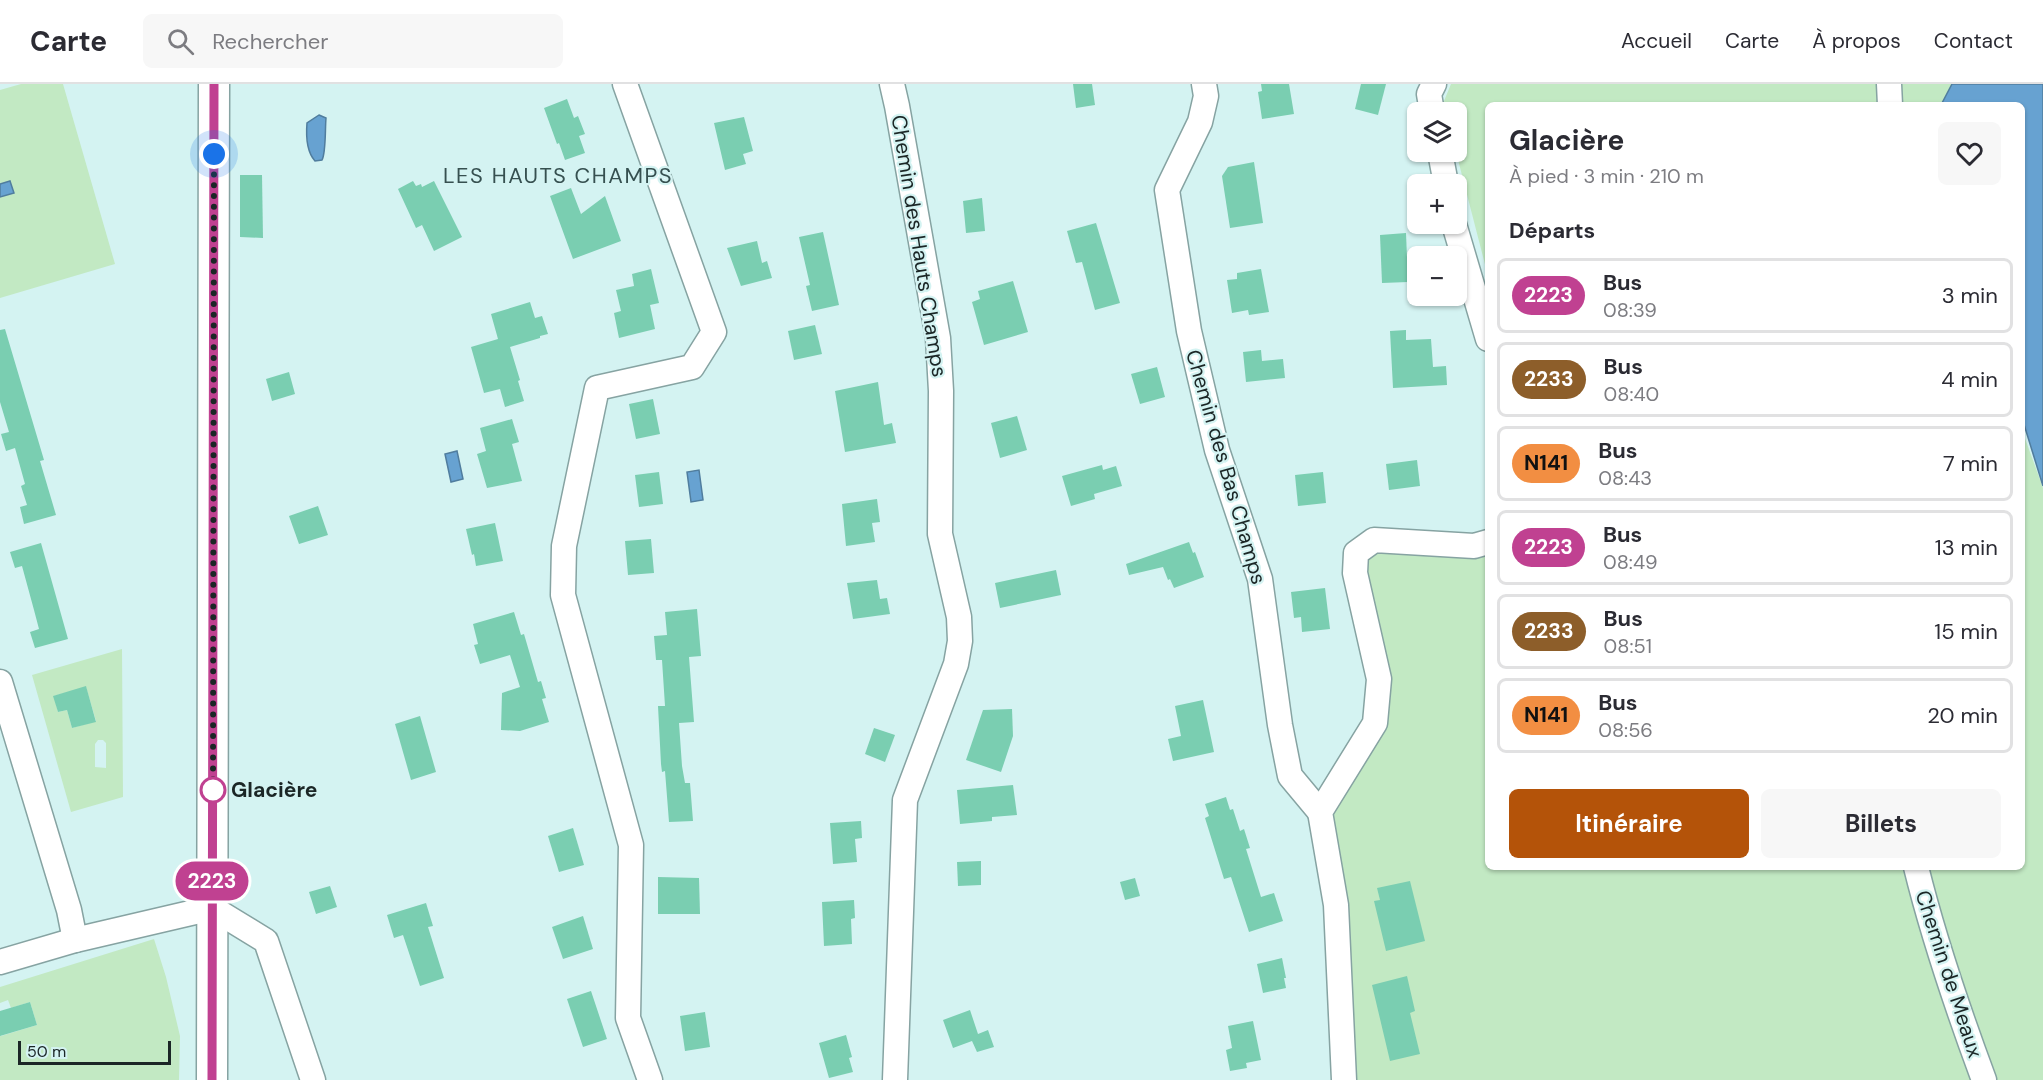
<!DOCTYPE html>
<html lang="fr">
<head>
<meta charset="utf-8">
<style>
  body { margin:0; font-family:"DM Sans",sans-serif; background:#f7f7f7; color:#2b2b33; height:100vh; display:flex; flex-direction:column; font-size:22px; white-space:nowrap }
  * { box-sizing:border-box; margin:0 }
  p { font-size:20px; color:#7c7c81 }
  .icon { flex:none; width:33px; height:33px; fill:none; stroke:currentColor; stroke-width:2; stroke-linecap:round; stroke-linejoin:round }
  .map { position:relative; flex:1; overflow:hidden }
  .details { position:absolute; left:1485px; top:18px; width:540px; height:768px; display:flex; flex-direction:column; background:#fff; border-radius:9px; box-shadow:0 2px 4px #0004 }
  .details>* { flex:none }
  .badge { padding:0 12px; border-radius:20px; font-size:21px; line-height:39px }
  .fabs { position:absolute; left:1407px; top:18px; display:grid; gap:12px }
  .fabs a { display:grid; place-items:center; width:60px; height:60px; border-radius:9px; background:#fff; box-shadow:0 2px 4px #0004; font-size:30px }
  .scale { position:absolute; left:18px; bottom:15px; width:153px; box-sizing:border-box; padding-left:6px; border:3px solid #1b2626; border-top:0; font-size:16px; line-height:21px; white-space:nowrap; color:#1b2626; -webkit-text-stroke:4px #d4f3f2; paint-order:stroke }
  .you { position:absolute; width:30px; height:30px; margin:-15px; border:4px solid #fff; border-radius:50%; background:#1a73e8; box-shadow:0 0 0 9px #1a73e833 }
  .map>.badge { position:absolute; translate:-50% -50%; box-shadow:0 0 0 3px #fff }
  h2 { padding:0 24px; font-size:22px; line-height:54px }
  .round { display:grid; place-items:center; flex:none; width:63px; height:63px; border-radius:9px; background:#f7f7f7 }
  .overview { display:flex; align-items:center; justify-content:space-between; height:102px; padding:0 24px }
  h1 { font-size:28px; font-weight:700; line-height:45px }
  .button { display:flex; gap:12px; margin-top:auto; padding:12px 24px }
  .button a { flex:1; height:69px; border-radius:9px; background:#b45309; color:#fff; font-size:24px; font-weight:700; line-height:69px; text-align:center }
  .button a+a { background:#f7f7f7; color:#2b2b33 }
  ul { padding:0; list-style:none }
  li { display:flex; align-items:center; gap:18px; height:75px; margin:0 12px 9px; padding:0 12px; border:3px solid #e1e1e2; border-radius:9px }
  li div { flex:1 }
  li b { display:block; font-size:22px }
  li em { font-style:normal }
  li .badge { min-width:66px; font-weight:700; text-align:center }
  header { display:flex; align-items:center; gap:36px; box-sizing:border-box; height:84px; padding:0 30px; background:#fff; border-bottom:2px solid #e1e1e2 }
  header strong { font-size:28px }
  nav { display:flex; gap:33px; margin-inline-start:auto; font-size:21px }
  .search { width:420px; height:54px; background:#f7f7f7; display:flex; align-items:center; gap:15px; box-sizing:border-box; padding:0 21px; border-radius:9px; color:#7c7c81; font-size:22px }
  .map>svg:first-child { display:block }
</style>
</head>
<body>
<header>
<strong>Carte</strong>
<div class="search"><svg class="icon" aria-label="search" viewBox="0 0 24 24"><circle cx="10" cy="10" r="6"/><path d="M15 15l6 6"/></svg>Rechercher</div>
<nav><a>Accueil</a><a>Carte</a><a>À propos</a><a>Contact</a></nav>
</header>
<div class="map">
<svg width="2043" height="996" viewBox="0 0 2043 996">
  <rect width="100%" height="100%" fill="#d4f3f2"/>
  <g fill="#c2e9c3" fill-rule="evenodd">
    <path d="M21,0h42l52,180 -115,34v-101l14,-4 -4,-12 -10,3v-94z"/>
    <path d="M1451,0h520v21h-483v171l-32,-124v-40h-10l-2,-11z"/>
    <path d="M2022,346l21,58v592h-686l-37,-268 55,-89 -19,-170 132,-14v328h534z"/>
    <path d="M122,565l1,148 -52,15 -39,-137zM86,603l10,34 -24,7 -5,-18 -9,2 -4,-16zM98,656h5l3,3v25l-11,-1v-23z"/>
    <path d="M154,855l12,38 14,59 -1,44h-179v-47l1,3 36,-11 -7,-23 -19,6 -3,-8 -8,3v-16z"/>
  </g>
  <g fill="#67a2d1" stroke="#507d9e" stroke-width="1.5">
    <path d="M1952,0h91v402l-21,-68v-313h-81z"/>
    <path d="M319,31l7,3c-1,11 0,35 -4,42l-7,1c-8,-9 -9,-26 -8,-38z"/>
    <path d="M10,97l4,12 -14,4v-13z"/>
    <path d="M457,367l6,28 -12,3 -6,-28z"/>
    <path d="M699,386l4,30 -12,2 -4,-30z"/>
  </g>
  <g fill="#7aceb1">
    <path d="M1073,0h19l3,21 -19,3z"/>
    <path d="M1261,0h28l5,30 -32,5 -4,-27 4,-1z"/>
    <path d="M1361,0h25l-8,31 -23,-6z"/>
    <path d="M567,15l7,19 4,-2 7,18 -6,2 6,17 -20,7 -6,-17 -2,1 -13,-36z"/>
    <path d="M744,33l9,34 -10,3 3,10 -21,6 -11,-47z"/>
    <path d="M1254,78l9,61 -33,5 -8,-52 6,-9z"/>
    <path d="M240,91h22l1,63 -23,-1z"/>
    <path d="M413,97l3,5 5,-2 1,3 12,-6 28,56 -28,14 -12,-26 -6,3 -18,-39z"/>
    <path d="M571,104l10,26 24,-18 16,45 -48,18 -23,-63z"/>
    <path d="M982,114l3,33 -19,2 -3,-32z"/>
    <path d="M1096,139l24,80 -25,7 -13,-48 -6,1 -9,-32z"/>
    <path d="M823,148l16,73 -27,6 -6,-25 4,-1 -11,-48z"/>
    <path d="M1406,149l2,49 -26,1 -2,-48z"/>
    <path d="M757,157l5,22 5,-2 5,17 -31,8 -14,-38z"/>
    <path d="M651,185l8,34 -9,2 5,24 -36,9 -5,-25 7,-2 -5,-21 18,-4 -2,-12z"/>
    <path d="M1261,185l8,43 -20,3 -1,-5 -16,3 -5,-33 10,-1v-6z"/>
    <path d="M1013,197l15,51 -44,13 -12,-43 8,-3 -2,-8z"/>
    <path d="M530,218l5,16 7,-2 6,18 -8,2v2l-30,9 10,33 -2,1 6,20 -19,6 -5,-18 -16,4 -13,-46 27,-8 -7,-25z"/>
    <path d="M815,241l7,29 -28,6 -6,-29z"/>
    <path d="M5,245l39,131 -4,1 16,54 -32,9 -4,-17 7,-2 -6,-19 4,-2 -10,-36 -9,3 -5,-17 8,-2 -9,-30v-72z"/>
    <path d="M1406,246v10l25,-1 2,28 13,-1 1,19 -54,3 -3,-57z"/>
    <path d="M1261,266l1,11 21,-2 2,19 -39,4 -3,-30z"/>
    <path d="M1157,283l8,30 -25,7 -9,-30z"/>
    <path d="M289,288l6,22 -23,7 -6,-22z"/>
    <path d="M878,298l6,43 8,-2 4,20 -51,9 -10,-61z"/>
    <path d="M653,315l7,35 -24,5 -7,-35z"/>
    <path d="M1017,332l10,34 -27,8 -9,-35z"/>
    <path d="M512,335l7,23 -7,2 10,37 -35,7 -10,-34 9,-3 -6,-23z"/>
    <path d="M1417,376l3,26 -31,4 -3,-26z"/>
    <path d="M1102,381l1,5 13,-4 6,20 -28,8 1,5 -24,7 -9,-30z"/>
    <path d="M659,388l4,32 -24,3 -4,-32z"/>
    <path d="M1323,388l3,31 -28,3 -3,-31z"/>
    <path d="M877,415l3,23 -8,1 3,19 -29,4 -4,-42z"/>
    <path d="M318,422l10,29 -29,9 -10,-28z"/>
    <path d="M495,439l8,38 -27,5 -2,-12 -2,1 -6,-26z"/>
    <path d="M651,455l3,34 -26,2 -3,-34z"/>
    <path d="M1189,458l4,11 2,-1 9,25 -30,11 -4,-9 -2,1 -5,-13 -34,8 -3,-11z"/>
    <path d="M41,459l27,96 -33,9 -5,-16 9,-3 -5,-19 -12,-44 -7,2 -5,-16z"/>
    <path d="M1056,486l5,25 -61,13 -5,-25z"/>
    <path d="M877,496l3,19 7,-1 3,16 -37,5 -6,-36z"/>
    <path d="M1325,504l5,41 -28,3 -1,-15 -7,1 -3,-26z"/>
    <path d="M697,525l4,47 -12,1 5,65 -15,1 3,43 3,17h5l3,38 -24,1 -4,-51 -3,1 -1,-8 -3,-58h7l-3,-46h-6l-2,-24 13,-1 -2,-23z"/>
    <path d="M514,528l7,23 3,-1 14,48 3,-1 5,17 -4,1 7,23 -29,9 -19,-1 1,-37 18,-6 -10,-32 -30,9 -6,-19 4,-1 -5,-20z"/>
    <path d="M86,602l10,36 -24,6 -5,-18 -9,2 -5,-16z"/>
    <path d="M1203,616l11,52 -41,9 -5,-22 13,-3 -6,-30z"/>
    <path d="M1012,625l1,27 -12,36 -35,-12 17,-50z"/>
    <path d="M420,632l16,56 -25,8 -16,-56z"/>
    <path d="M874,644l21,7 -10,27 -20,-8z"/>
    <path d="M1013,701l4,30 -25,2v4l-32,3 -3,-34z"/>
    <path d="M1226,713l4,13 3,-1 7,22 4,-2 6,19 -4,1 15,48 13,-4 9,28 -34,11 -18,-55 -7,2 -19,-61 4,-2 -4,-12z"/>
    <path d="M861,737l1,17 -7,1 2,23 -24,2 -3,-41z"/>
    <path d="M573,744l11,37 -25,7 -11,-36z"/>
    <path d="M981,777v24l-23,1 -1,-24z"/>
    <path d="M658,793l41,1 1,36h-42z"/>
    <path d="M1135,794l5,18 -15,4 -5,-18z"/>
    <path d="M1410,797l15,60 -39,10 -12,-50 6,-1 -3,-12z"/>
    <path d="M330,802l7,21 -21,7 -7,-22z"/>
    <path d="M854,816l1,18 -4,1 1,25 -28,2 -2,-44z"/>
    <path d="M426,819l7,23 -5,1 16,51 -24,8 -17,-51 -9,3 -7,-23z"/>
    <path d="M583,832l10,33 -30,10 -11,-32z"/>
    <path d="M1282,874l4,20h-2l2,10 -23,5 -6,-29z"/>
    <path d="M1407,892l8,35 -5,2 10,41 -30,7 -18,-76z"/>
    <path d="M591,907l16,48 -24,8 -16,-48z"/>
    <path d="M30,918l7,23 -37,11v-25z"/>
    <path d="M970,926l8,24 10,-4 6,17 -17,5 -5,-11 -19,7 -10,-28z"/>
    <path d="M705,928l5,35 -25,4 -5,-35z"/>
    <path d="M1253,937l8,39 -15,3 1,5 -17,3 -4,-21 6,-2 -4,-22z"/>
    <path d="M846,951l6,22 -3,1 4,14 -24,6 -10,-35z"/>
  </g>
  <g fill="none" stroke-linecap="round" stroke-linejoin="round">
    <g stroke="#86a3a2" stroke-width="27">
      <g id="minor">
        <path d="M625,0l89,248 -22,35 -95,21 -33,158 -1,49 68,250 -3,173 22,62"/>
        <path d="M892,0l5,22 41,232 3,53 -1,143 19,83 1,24 -4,23 -51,136 -10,280"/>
        <path d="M1204,0l2,12 -6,26 -33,68 22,141 28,119 43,129 20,146 10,51 30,36"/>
        <path d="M1889,0l1,21"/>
        <path d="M1432,28l-3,-18 5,-10"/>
        <path d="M1440,68l6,32"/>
        <path d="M1454,140l34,115"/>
        <path d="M0,598l69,228 6,30"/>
        <path d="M1916,783c18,73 42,143 68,213"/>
        <path d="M0,878l75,-22 137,-32 54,33 47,139"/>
        <path d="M1344,996l-8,-175 -16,-93 55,-89 4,-44 -24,-106 1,-20 18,-13 100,6 14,-4"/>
      </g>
    </g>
    <g stroke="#86a3a2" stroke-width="33">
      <path id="major" d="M212,996l2,-996"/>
    </g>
    <use href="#minor" stroke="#fff" stroke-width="24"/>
    <use href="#major" stroke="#fff" stroke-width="30"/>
  </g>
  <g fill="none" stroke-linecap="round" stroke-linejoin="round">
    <g stroke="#fff" stroke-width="14">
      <path id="line" d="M212,996l2,-996"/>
    </g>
    <use href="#line" stroke="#c04191" stroke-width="9"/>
    <path stroke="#1b2626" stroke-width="6" stroke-dasharray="0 10.8" d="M213,706l1,-636"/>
  </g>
  <circle fill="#fff" stroke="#c04191" stroke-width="3" cx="213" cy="706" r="12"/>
  <g text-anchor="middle" stroke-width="4.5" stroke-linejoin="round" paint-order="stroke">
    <g font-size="21" fill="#1b2626" stroke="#d4f3f2">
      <text transform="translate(919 162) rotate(81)" y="7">Chemin des Hauts Champs</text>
      <text transform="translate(1226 383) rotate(74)" y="7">Chemin des Bas Champs</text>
      <text transform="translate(1949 890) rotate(72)" y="7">Chemin de Meaux</text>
    </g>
    <g font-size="21" font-weight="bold" fill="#1b2626" stroke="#d4f3f2" text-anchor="start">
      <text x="231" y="713">Glacière</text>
    </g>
    <g font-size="22" letter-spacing="1.5" fill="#365050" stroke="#d4f3f2">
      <text x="558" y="99">LES HAUTS CHAMPS</text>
    </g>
  </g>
</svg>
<div class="fabs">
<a><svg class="icon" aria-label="layers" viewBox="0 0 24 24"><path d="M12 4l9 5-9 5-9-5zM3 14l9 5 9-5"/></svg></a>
<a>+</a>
<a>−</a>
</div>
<div class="scale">50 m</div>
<div class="you" style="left:214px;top:70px"></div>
<b class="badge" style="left:212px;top:797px;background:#c04191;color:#fff">2223</b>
<section class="details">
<div class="overview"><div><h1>Glacière</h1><p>À pied · 3 min · 210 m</p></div><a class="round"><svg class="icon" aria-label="heart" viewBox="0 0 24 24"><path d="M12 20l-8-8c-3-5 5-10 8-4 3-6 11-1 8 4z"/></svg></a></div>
<h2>Départs</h2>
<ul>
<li><span class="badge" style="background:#c04191;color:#fff">2223</span><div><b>Bus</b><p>08:39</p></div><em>3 min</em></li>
<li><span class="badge" style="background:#8d5e2a;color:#fff">2233</span><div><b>Bus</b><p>08:40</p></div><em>4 min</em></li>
<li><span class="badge" style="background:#f28e42;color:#111">N141</span><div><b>Bus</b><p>08:43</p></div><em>7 min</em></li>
<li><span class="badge" style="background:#c04191;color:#fff">2223</span><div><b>Bus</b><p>08:49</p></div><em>13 min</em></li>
<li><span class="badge" style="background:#8d5e2a;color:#fff">2233</span><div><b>Bus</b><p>08:51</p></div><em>15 min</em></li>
<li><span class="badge" style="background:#f28e42;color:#111">N141</span><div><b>Bus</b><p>08:56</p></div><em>20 min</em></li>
</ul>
<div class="button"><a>Itinéraire</a><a>Billets</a></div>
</section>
</div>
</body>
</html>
